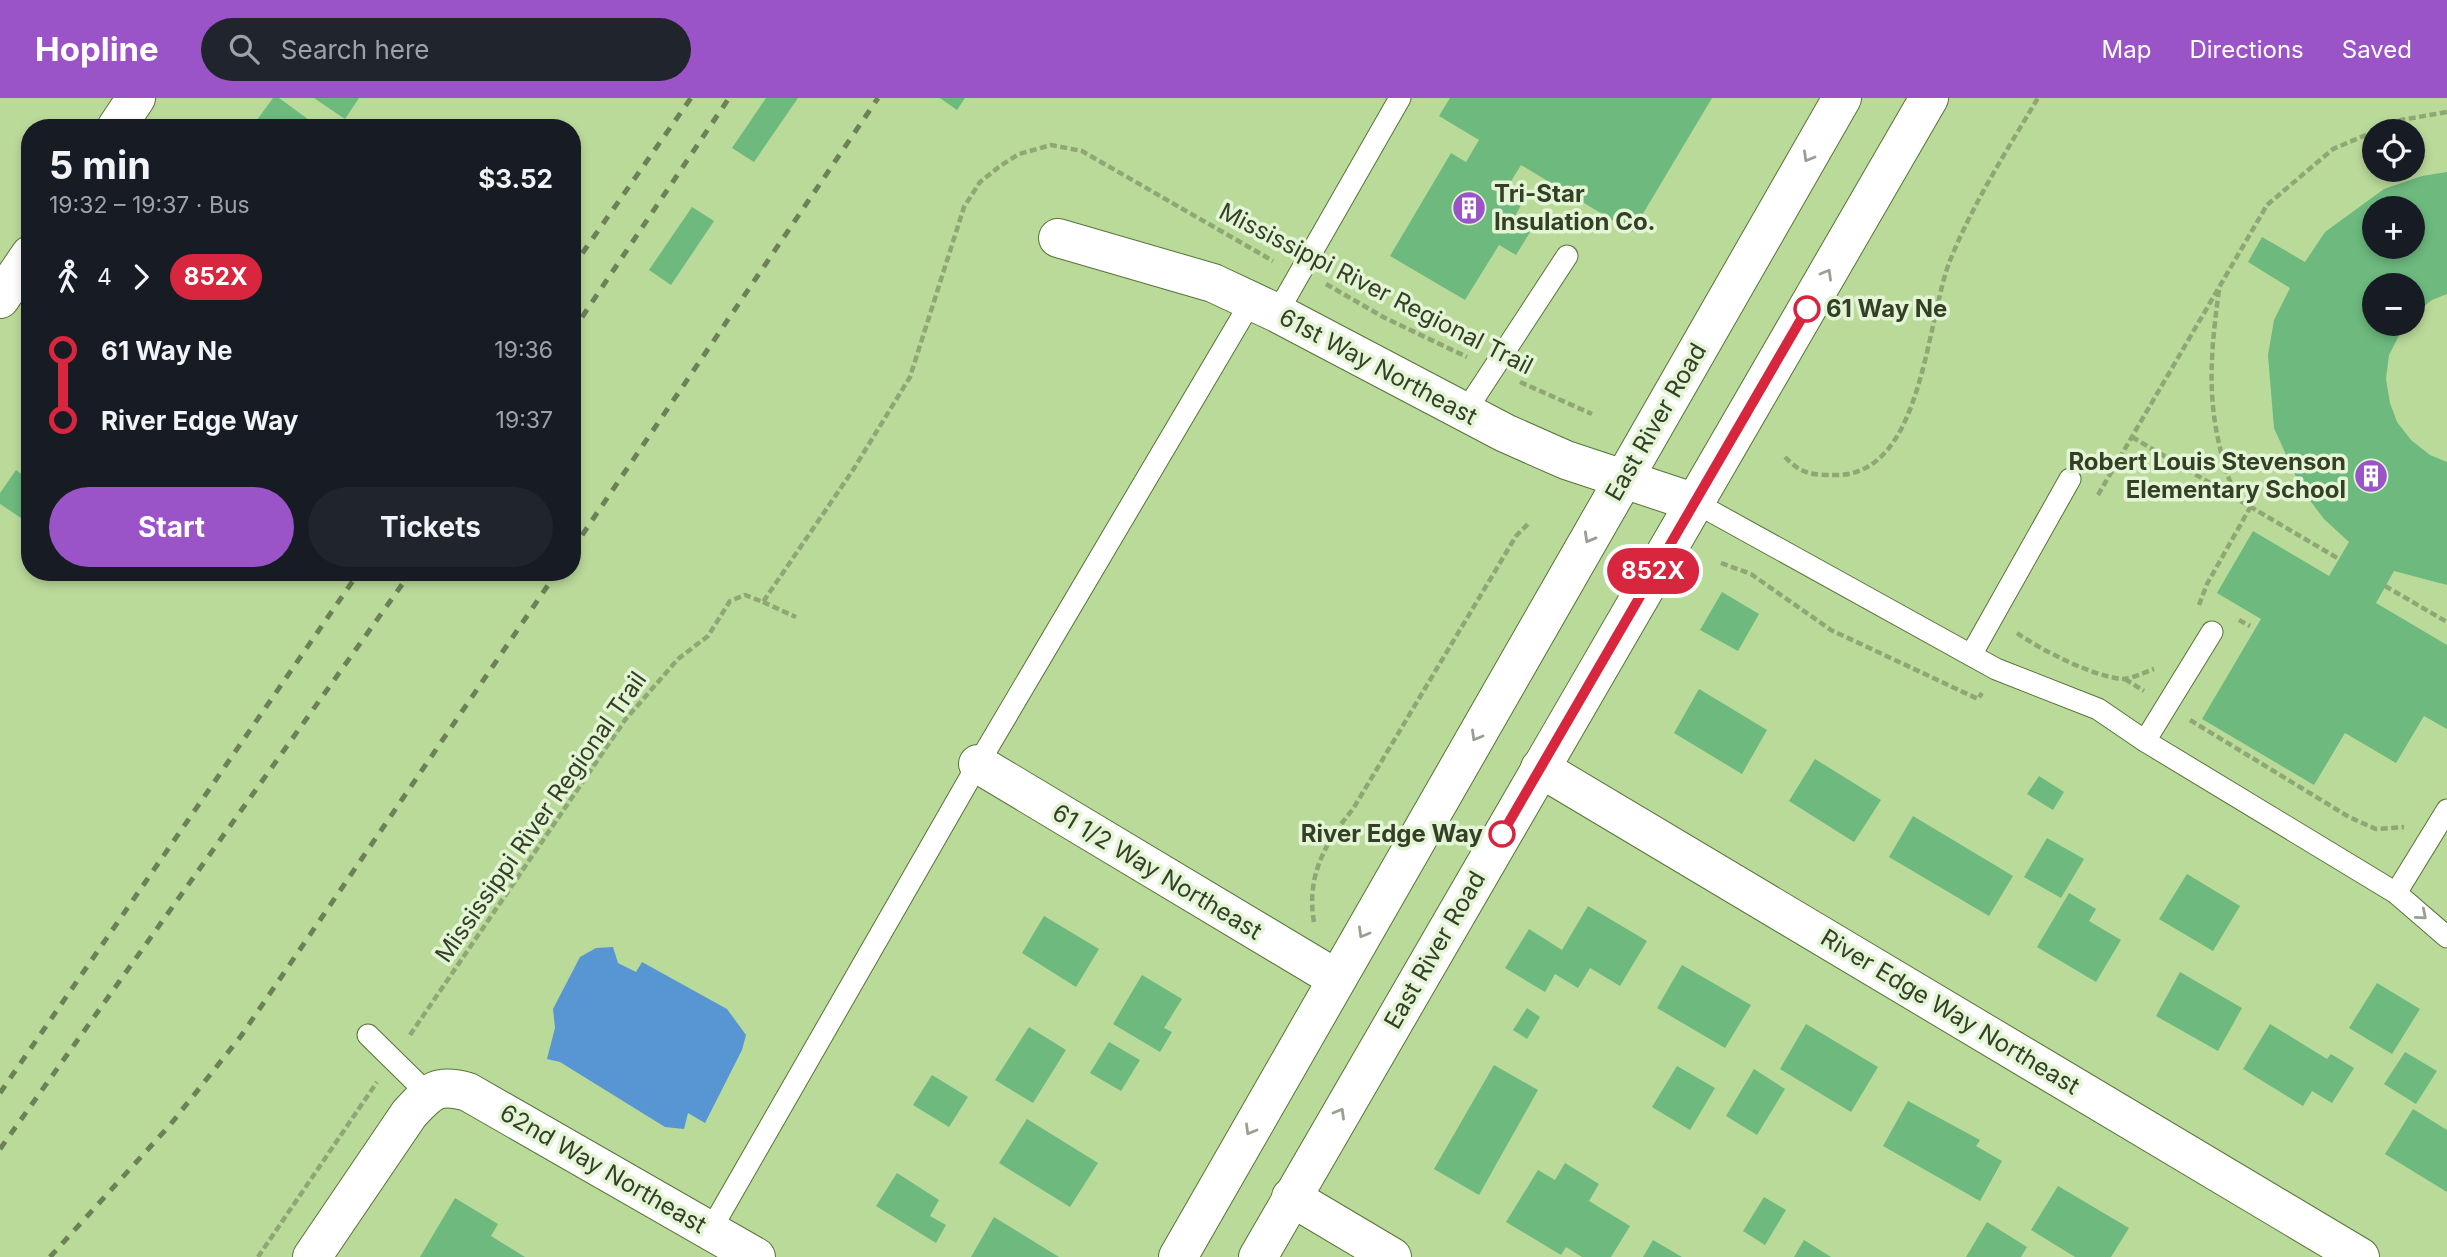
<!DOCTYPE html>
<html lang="en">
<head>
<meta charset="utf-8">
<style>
  body { margin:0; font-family:Inter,sans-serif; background:#20242c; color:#f1f3f6; height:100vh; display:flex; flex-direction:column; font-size:26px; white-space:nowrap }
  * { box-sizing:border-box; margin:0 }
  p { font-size:23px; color:#9ea1a6 }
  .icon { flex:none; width:38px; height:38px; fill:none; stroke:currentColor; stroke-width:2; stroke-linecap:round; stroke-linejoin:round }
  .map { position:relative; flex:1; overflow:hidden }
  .panel { position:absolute; left:21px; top:21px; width:560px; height:462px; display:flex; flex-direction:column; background:#171b24; border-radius:28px; box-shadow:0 4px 10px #0003 }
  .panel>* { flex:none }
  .badge { padding:0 14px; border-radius:23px; font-size:24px; line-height:46px }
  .controls { position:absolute; left:2362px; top:21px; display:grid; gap:14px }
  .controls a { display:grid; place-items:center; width:63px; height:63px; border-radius:50%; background:#171b24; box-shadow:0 4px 10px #0003; font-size:35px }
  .map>.badge { position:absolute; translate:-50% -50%; box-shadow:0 0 0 4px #fff }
  .legs { display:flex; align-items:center; gap:10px; height:77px; padding:0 28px; font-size:23px }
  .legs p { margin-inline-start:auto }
  .summary { display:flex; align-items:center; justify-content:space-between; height:119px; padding:0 28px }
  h1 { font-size:38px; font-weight:700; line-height:52px }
  .action { display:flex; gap:14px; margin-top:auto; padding:14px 28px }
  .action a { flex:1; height:80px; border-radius:42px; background:#9a54c8; color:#fff; font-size:28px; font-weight:700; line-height:80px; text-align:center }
  .action a+a { background:#20242c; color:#f1f3f6 }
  ul { padding:0 28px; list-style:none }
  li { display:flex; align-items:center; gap:24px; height:70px; font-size:26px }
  li i { display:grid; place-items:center; width:10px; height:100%; margin:0 9px; background:currentColor }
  li i::after { content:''; width:18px; height:18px; margin:-9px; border:5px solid; border-radius:50%; background:#171b24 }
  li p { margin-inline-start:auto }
  li:first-child i { background:linear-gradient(#0000 50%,currentColor 0) }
  li:last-child i { background:linear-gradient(currentColor 50%,#0000 0) }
  header { display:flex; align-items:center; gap:42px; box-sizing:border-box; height:98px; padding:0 35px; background:#9a54c8; color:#fff }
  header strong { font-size:33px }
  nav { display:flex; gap:38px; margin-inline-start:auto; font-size:24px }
  .search { width:490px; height:63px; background:#20242c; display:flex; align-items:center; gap:18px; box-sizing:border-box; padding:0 24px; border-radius:38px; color:#9ea1a6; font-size:26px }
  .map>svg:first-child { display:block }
</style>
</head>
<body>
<header>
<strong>Hopline</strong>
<div class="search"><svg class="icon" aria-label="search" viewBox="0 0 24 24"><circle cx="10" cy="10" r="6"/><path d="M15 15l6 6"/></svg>Search here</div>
<nav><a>Map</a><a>Directions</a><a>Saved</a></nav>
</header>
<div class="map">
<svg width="2447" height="1159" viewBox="0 0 2447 1159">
  <rect width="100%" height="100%" fill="#bada9a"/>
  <path fill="#5795d3" d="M613,849l5,16 18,9 6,-10 85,47 19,26 -4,15 -37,73 -17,-10 -4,16 -19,-2 -105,-65 -13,-3 8,-31 -2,-19 27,-52 16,-9z"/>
  <g fill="#6db97e" fill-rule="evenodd">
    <path d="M273,0h6l37,27 -2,3h-63z"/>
    <path d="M314,0h45l-14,21z"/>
    <path d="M766,0h32l-44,64 -22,-14z"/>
    <path d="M940,0h25l-8,12z"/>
    <path d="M1450,0h262l-80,134 -111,-67 -14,23 18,10 -11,20 18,11 -16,26 -17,-10 -34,55 -75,-44 61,-103 15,9 13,-22 -40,-24z"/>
    <path d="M2447,74v122l-15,6 -19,14v-29h-38v39h30l-16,31 -3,24 4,24 7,19 14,18 19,15 17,7v123l-53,-14 -18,32 71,42v84l-23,-13 -28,47 -51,-30 -31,52 -112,-66 59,-100 -44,-26 36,-62 76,45 20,-34 -25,-23 -22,-29 -28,-62 -6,-73 6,-35 16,-32 -42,-26 14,-25 43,25 20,-30 59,-43 38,-13zM2375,110h38v39h-38z"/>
    <path d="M692,109l22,14 -43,64 -22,-15z"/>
    <path d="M30,368v58l-30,-20v-11l16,-23 7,5z"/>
    <path d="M1722,494l37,22 -21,37 -38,-21z"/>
    <path d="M1699,591l68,41 -25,44 -68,-41z"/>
    <path d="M1815,661l66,41 -27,42 -65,-41z"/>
    <path d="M2039,678l25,16 -11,18 -26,-16z"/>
    <path d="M1913,718l100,60 -24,40 -100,-59z"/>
    <path d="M2047,740l37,21 -23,39 -37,-21z"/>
    <path d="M2187,776l53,32 -27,45 -54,-32z"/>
    <path d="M2069,795l27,16 -7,12 32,19 -25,42 -59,-35z"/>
    <path d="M1588,808l59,35 -27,45 -30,-18 -12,20 -23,-14 -10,18 -40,-24 24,-39 33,21z"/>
    <path d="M1044,818l55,33 -23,38 -54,-34z"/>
    <path d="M1682,867l69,40 -26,43 -68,-40z"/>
    <path d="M2180,874l62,36 -24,43 -62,-35z"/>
    <path d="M1142,877l40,24 -18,29 8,4 -12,20 -47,-28z"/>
    <path d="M2377,885l43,26 -28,45 -43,-26z"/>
    <path d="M1527,910l13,9 -13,22 -14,-9z"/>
    <path d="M1806,926l72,43 -27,45 -71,-43z"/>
    <path d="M2270,926l57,35 4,-5 23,14 -22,35 -20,-12 -9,15 -60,-37z"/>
    <path d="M1029,929l37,23 -33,53 -38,-23z"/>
    <path d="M1109,944l31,18 -19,31 -31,-18z"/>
    <path d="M2405,954l32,19 -21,33 -32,-20z"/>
    <path d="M1494,967l44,25 -59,105 -45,-26z"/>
    <path d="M1677,968l38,22 -25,42 -38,-23z"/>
    <path d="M1754,971l31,20 -28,46 -31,-19z"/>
    <path d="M932,977l36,22 -19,30 -36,-22z"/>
    <path d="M1908,1003l72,39 -4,6 26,15 -22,40 -97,-55z"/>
    <path d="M2413,1011l34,21v62l-62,-38z"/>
    <path d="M1027,1021l71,44 -28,44 -71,-44z"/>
    <path d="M1565,1065l34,21 -10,17 41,25 -19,31h-29l-16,-10 -5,8 -55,-33 32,-52 17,10z"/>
    <path d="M897,1075l42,27 -9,16 16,9 -10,18 -60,-37z"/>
    <path d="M2058,1088l71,42 -18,29h-36l-44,-27z"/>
    <path d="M1764,1099l22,13 -21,35 -22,-14z"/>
    <path d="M455,1100l43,26 -7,12 34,21h-105z"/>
    <path d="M994,1119l65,40h-88z"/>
    <path d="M1987,1124l40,25 -6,10h-55z"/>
    <path d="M1653,1142l29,17h-39z"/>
    <path d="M1804,1142l27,17h-37z"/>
  </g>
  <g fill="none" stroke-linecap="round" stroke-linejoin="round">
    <g stroke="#577437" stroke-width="23">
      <g id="lane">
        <path d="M1277,215l123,-215"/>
        <path d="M1465,314l102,-156"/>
        <path d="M1696,405l300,166 102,40 47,32 67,-109"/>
        <path d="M1971,557l99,-176"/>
        <path d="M2145,643l251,152 51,44"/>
        <path d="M2396,795l51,-83"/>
        <path d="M368,937l60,59"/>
        <path d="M710,1133l268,-467 274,-464"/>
      </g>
    </g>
    <g stroke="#577437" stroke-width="40">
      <g id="street">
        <path d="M116,30l20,-30"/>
        <path d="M1058,140l155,45 64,30 228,120 61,27 130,43"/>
        <path d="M0,201l30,-44"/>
        <path d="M978,666l359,215"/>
        <path d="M1540,670l820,489"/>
        <path d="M1291,1099l101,60"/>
        <path d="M312,1159l97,-143c21,-23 28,-31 59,-22l288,165"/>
      </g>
    </g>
    <g stroke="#577437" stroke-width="40">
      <g id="secondary">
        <path d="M1178,1159l664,-1159"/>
        <path d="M1258,1159l671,-1159"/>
      </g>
    </g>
    <g stroke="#8ea774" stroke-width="4.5" stroke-dasharray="7 3.5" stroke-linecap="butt">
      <path d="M1326,186l59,34 82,39"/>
      <path d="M2219,192c-11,80 -13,131 17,208"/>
      <path d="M1520,284l72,32"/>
      <path d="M2132,339l207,122"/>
      <path d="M1785,359c17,18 28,18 52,18 87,-1 89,-157 114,-217 23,-56 56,-108 87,-160"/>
      <path d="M2098,397l169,-290 66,-56 68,-29 46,-8"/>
      <path d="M1721,465l30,11 80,56 147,69 4,-6"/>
      <path d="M2385,488l62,36"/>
      <path d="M763,504l33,15"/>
      <path d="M2199,507l8,-21 44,-78"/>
      <path d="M2239,522l11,6"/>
      <path d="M2017,535c24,17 75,43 105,46 10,0 23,-7 32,-10"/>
      <path d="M2125,581l19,12"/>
      <path d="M2190,622l159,97 27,12 28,-2"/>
      <path d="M1314,824c-8,-46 11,-79 39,-113l163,-273 13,-13"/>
      <path d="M410,937l215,-315 53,-61 30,-23 22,-35 15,-6 18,7 90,-132 57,-93 54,-170 16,-25 20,-16 19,-12 32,-9 31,6 191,110"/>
      <path d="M258,1159l119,-175"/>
    </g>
    <use href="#lane" stroke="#fff" stroke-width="21"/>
    <use href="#street" stroke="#fff" stroke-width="38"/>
    <use href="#secondary" stroke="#fff" stroke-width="38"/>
    <g stroke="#6c8157" stroke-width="5" stroke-dasharray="9 9" stroke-linecap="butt">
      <path d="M572,170l119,-170"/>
      <path d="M572,234l157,-234"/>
      <path d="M572,452l306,-452"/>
      <path d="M0,995l359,-521"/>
      <path d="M0,1051l411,-577"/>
      <path d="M50,1159l120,-132 71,-89 316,-464"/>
    </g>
  </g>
  <defs><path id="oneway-chevron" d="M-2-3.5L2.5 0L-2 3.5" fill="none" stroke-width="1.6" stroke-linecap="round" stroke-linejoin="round" transform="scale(1.75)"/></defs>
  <g stroke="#99a092">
    <use href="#oneway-chevron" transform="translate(1808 59) rotate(120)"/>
    <use href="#oneway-chevron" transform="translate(1827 176) rotate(-60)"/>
    <use href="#oneway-chevron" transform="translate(1589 440) rotate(119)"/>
    <use href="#oneway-chevron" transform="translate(1476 638) rotate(120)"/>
    <use href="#oneway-chevron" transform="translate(2422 817) rotate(41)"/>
    <use href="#oneway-chevron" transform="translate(1363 835) rotate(120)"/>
    <use href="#oneway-chevron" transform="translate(1340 1015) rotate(-60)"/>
    <use href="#oneway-chevron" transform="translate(1250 1032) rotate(120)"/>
  </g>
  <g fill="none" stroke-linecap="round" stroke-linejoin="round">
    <g stroke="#fff" stroke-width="16">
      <path id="line-1" d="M1502,736l305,-525"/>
    </g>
    <use href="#line-1" stroke="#d7263d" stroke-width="10"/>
  </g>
  <defs>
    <g id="building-disc" transform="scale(1.75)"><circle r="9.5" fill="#9a54c8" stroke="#e4f5d5"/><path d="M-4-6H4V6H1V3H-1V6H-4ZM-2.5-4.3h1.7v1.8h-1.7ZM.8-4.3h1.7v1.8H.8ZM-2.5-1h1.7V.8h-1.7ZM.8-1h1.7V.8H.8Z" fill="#fff"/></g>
  </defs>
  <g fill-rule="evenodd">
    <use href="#building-disc" x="1469" y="110"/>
    <use href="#building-disc" x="2371" y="378"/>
  </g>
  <g fill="#fff" stroke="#d7263d" stroke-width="3.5">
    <circle cx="1807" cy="211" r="12"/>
    <circle cx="1502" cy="736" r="12"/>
  </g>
  <g text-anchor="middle" stroke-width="7" stroke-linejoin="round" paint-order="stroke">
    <g font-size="24" font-weight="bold" fill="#334026" stroke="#e4f5d5" text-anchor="start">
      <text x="1494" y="104">Tri-Star<tspan x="1494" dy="28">Insulation Co.</tspan></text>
      <text x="2346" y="372" text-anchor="end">Robert Louis Stevenson<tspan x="2346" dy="28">Elementary School</tspan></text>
    </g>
    <g font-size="24" fill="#334026" stroke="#e4f5d5">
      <text transform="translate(1376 191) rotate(27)" y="8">Mississippi River Regional Trail</text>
      <text transform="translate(1378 269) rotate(28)" y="8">61st Way Northeast</text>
      <text transform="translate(1656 324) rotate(-60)" y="8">East River Road</text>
      <text transform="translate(541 719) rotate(-55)" y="8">Mississippi River Regional Trail</text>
      <text transform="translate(1157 774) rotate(31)" y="8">61 1/2 Way Northeast</text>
      <text transform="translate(1435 852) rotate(-60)" y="8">East River Road</text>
      <text transform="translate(1950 914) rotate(31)" y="8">River Edge Way Northeast</text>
      <text transform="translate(603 1071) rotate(30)" y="8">62nd Way Northeast</text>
    </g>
    <g font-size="24" font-weight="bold" fill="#334026" stroke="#e4f5d5" text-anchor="start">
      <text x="1826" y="219">61 Way Ne</text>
      <text x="1483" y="744" text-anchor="end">River Edge Way</text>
    </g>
  </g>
</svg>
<div class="controls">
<a><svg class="icon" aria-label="locate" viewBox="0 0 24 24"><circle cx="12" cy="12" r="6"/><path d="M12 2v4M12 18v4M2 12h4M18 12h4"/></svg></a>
<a>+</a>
<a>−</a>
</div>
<b class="badge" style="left:1653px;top:473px;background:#d7263d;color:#fff">852X</b>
<section class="panel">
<div class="summary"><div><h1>5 min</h1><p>19:32 – 19:37 · Bus</p></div><b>$3.52</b></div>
<div class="legs"><svg class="icon" aria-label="walk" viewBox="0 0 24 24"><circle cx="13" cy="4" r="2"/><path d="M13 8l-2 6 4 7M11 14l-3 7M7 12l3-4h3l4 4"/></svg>4<svg class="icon" aria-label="forward" viewBox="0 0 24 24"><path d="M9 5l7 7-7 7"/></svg><b class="badge" style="background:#d7263d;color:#fff">852X</b></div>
<ul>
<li><i style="color:#d7263d"></i><b>61 Way Ne</b><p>19:36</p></li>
<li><i style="color:#d7263d"></i><b>River Edge Way</b><p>19:37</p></li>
</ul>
<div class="action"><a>Start</a><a>Tickets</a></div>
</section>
</div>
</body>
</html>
